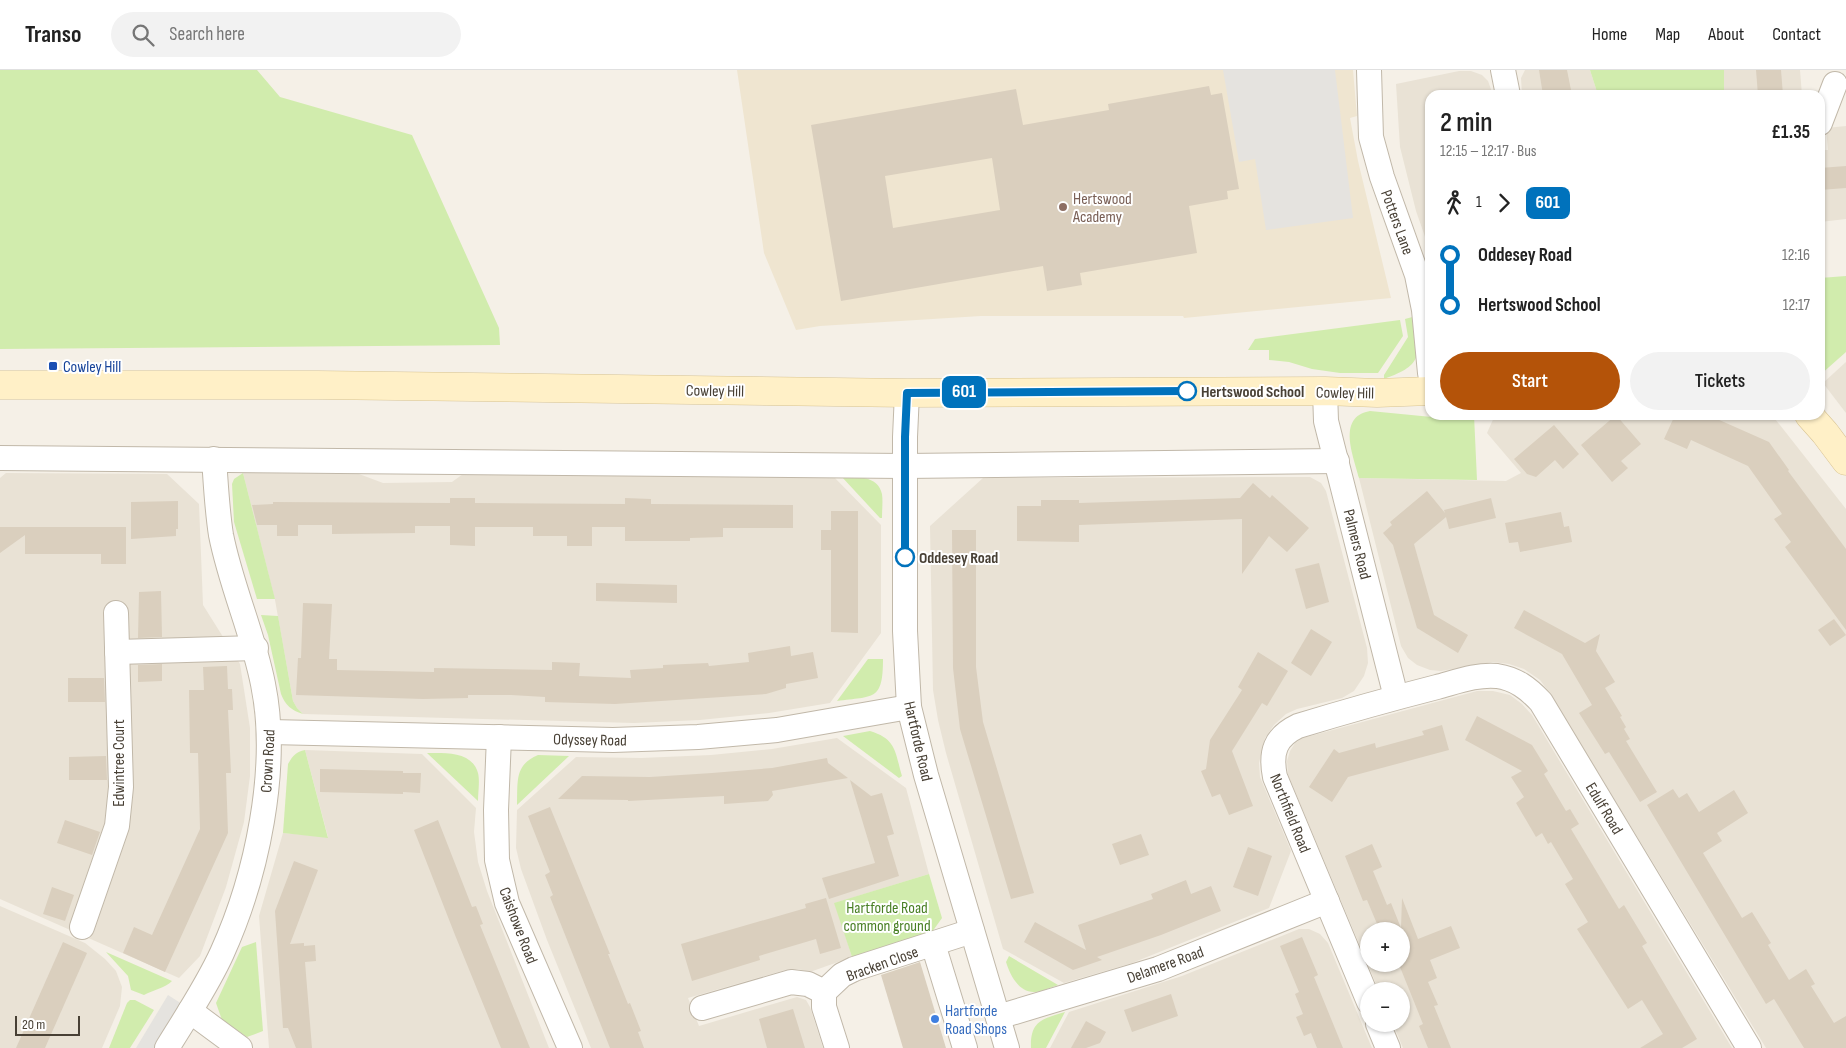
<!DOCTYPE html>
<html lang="en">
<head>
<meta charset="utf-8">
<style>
  body { margin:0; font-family:"Sofia Sans Condensed",sans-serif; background:#f2f2f2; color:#222; height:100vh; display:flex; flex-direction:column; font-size:19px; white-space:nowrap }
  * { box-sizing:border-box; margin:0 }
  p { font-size:16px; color:#767676 }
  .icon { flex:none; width:28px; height:28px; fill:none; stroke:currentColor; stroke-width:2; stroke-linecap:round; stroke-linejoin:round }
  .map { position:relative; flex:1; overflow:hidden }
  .details { position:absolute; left:1425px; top:20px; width:400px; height:330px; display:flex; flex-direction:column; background:#fff; border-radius:15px; box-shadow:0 1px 4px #0004 }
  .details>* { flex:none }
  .badge { padding:0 10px; border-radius:8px; font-size:18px; line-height:32px }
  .buttons { position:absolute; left:1360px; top:852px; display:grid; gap:10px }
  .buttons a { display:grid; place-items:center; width:50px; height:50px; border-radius:50%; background:#fff; box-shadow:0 1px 4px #0004; font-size:25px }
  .scale { position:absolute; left:15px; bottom:12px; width:65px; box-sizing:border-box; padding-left:5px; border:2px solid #484035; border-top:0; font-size:14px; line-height:18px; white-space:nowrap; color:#484035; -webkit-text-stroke:4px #fff; paint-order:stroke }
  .map>.badge { position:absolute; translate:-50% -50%; box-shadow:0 0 0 2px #fff }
  .legs { display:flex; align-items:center; gap:8px; height:55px; padding:0 15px; font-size:16px }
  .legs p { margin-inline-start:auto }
  .summary { display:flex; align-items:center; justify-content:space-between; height:85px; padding:0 15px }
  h1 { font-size:28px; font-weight:600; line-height:38px }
  .button { display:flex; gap:10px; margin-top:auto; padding:10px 15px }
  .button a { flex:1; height:58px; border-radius:30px; background:#b45309; color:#fff; font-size:20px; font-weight:600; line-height:58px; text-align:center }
  .button a+a { background:#f2f2f2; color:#222 }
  ul { padding:0 15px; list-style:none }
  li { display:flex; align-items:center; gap:18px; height:50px; font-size:19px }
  li i { display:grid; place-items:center; width:8px; height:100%; margin:0 6px; background:currentColor }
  li i::after { content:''; width:12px; height:12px; margin:-6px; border:4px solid; border-radius:50%; background:#fff }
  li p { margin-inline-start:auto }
  li:first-child i { background:linear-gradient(#0000 50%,currentColor 0) }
  li:last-child i { background:linear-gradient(currentColor 50%,#0000 0) }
  header { display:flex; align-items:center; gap:30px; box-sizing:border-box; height:70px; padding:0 25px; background:#fff; border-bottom:1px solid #e0e0e0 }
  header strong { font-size:24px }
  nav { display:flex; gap:28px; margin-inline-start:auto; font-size:18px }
  .search { width:350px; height:45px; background:#f2f2f2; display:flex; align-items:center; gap:12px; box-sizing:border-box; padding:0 18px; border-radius:28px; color:#767676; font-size:19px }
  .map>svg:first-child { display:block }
</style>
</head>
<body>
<header>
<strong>Transo</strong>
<div class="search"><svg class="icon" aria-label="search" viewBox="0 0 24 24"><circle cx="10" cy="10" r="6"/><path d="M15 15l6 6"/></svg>Search here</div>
<nav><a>Home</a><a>Map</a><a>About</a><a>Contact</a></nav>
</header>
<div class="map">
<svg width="1846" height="978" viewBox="0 0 1846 978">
  <rect width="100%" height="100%" fill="#f5f0e7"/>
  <g fill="#e9e2d5" fill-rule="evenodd">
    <path d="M1525,0h65l8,25h-76l-1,-17z"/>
    <path d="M1724,0h76l2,25h-78z"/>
    <path d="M1459,1h12l11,4 6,6 5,14h-63v156l-14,-40 -16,-64 -4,-63z"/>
    <path d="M1846,56v93l-26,3v-72h8l-2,-22z"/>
    <path d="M1846,292v51l-23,-30z"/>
    <path d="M1495,345h277l74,94v539h-80l-217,-356 -9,-12 -16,-11 -15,-5 -16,-2 -52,9 -11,-1 -13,-5 -9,-7 -7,-12 -42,-168 147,3 15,-8 -34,-40z"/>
    <path d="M6,403l161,1 32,30 4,101 37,59 10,64v48l-6,46 -18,65 -26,69 -21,22 -179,-79v-421z"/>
    <path d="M243,403l116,1 24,9 69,-1 11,-8 370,2 48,49v108l-51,70 -61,10 -69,7 -66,3 -331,-9 -6,-6 -4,-7 -18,-101z"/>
    <path d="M1310,407l11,6 5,8 41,157 1,15 -4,13 -10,15 -12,7 -45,11 -11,5 -12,11 -9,13 -6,25 1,14 31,74 -22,57 -137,55 -68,20 -61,-34 -57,-196 -8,-33 -5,-30 -3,-164 53,-48z"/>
    <path d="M1477,621h16l17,4 12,9 10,11 200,333h-329l-10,-24h8v-33h-22l-91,-216 -1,-14 3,-10 5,-8 8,-5zM1369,861h32v33h-32z"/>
    <path d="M837,668l69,50 23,86 -94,29 17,54 -42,15 -12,-3 -13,1 -97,28 11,28 98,-29 9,3 4,7 13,41h-232l-44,-108 -26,-71 -5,-21 1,-38 59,-53 65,1 70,-3 61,-6z"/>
    <path d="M305,680l117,4 54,54 -2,24 4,30 9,29 62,157h-280l-10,-132 24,-83 45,4z"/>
    <path d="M0,836l85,37 20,16 11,12 6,16 -2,19 -18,42h-102z"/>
    <path d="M1299,859h10l11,5 8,9 44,105h-322l19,-36 113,-36z"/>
  </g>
  <path fill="#efe5d0" d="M737,0h616l4,46 -7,2 8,43 33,137 -207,20 -1,-2h-202l-161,10 -24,4 -32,-77z"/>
  <g fill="#d1ecad">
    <path d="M0,0h257l23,27 132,38 87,193 1,17 -500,4z"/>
    <path d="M1590,0h134v25h-126z"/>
    <path d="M1846,206v76l-26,23v-97z"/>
    <path d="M1416,246c2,39 10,48 -32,63v-4l24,-38 -3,-18z"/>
    <path d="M1400,250l3,16 -25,37h-38l-28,-4 -23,-7 -20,-2v-10h-21l7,-11z"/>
    <path d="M1370,341l72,7 32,-3 3,65 -118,-2c-5,-21 -23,-61 11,-67z"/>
    <path d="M243,403l32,126h-18l-23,-77 -2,-38 2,-5z"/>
    <path d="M841,406c14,1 37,-1 41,18 1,7 0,16 0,24h-2z"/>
    <path d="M261,545l17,1 15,85 4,7 6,6c-12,-4 -17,-8 -22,-20l-13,-59z"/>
    <path d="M868,589h15c0,42 -9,37 -46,42z"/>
    <path d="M870,661c27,8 25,22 32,45l-3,2 -56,-42z"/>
    <path d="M305,680l23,88 -45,-5 5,-69c5,-9 8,-12 17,-14z"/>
    <path d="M427,683c18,0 45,-2 51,20 2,8 0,19 0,28z"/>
    <path d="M538,685l31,1 -52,49c1,-23 -3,-40 21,-50z"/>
    <path d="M929,804l13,44 -10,14 -80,25 -18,-54z"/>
    <path d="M256,872l7,89 -16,6 -25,-17 -6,-17 26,-56z"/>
    <path d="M106,882l66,29c-7,7 -19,9 -28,14l-13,-5 -3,-14z"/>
    <path d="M1009,886l49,29c-7,2 -16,7 -23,7 -16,1 -25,-17 -29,-30z"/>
    <path d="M130,930h5l19,10 -24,38h-21l18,-45z"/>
    <path d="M1065,942l-19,36h-15c-1,-27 11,-29 34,-36z"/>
  </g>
  <g fill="#e5e3df">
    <path d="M1223,0h112l18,148 -87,12 -11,-71 -16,3z"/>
    <path d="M168,925l14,9 -26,44h-20z"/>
  </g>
  <g fill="#dacfbe" fill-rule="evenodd">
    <path d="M1539,0h28l5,25h-29z"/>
    <path d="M1756,0h25l2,25h-25z"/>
    <path d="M1209,16l2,9 11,-2 17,96 -12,2 1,8 -39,7 8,47 -117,20 2,12 -35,6 -4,-25 -202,35 -30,-176 205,-36 7,36 86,-15 -1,-6zM992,88l8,52 -107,18 -8,-52z"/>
    <path d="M1846,96v22l-26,2v-22z"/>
    <path d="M1616,345l25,29 -20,17 7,7 -16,14 -31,-37z"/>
    <path d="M1675,345h33l61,27 20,28 -1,1 58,78v81l-61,-83 6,-5 -17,-23 8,-5 -34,-48 -57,-26 -4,9 -23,-10z"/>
    <path d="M1554,355l25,29 -16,15 -8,-9 -19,17 -9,-3 -13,-15z"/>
    <path d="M1253,413l17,15 2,-3 37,33 -22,24 -18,-16 -27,38v-55l-163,6v17l-62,-1v-35h24v-6h38v3l161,-5z"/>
    <path d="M1427,421l18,22 -1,-3 47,-12 5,20 -47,11 -3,-12 -32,27 20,71 34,20 -10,18 -41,-25 -24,-83 -10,-12 9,-8 -2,-3z"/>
    <path d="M450,428h25v5l150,1v-6l26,1v5l142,1v23h-70v9l-33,1v3h-65v-14h-33v19h-25v-10h-34v-9h-58v19l-25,-1v-19h-35v7l-83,1v-9h-34v11h-21v-11h-20l-5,-20 21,-1v-2l177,1z"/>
    <path d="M178,431v28h-2v7l-45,3v-37z"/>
    <path d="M831,441h27v122l-27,-1v-82h-10v-20h10z"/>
    <path d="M1561,442l3,15 5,-1 3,16 -52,10 -2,-10 -9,1 -4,-20z"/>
    <path d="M0,457h126v37h-25v-10h-76v-19l-25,18z"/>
    <path d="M952,460h24v137l7,55 51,171 -23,6 -51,-170 -7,-61z"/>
    <path d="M1319,493l10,39 -23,7 -11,-40z"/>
    <path d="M596,513l81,2v18l-81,-2z"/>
    <path d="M161,521l1,46 -24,1 1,-46z"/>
    <path d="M303,533l29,1 -3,55h8v11l97,2v-4l118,2v-8l28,1 -1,13 52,2 -1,-8 33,-2v-3l45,-2 1,3 40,-4 -1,-9 42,-7 1,10 22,-4 5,26 -32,6v4l-20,6 -151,10 -70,-2v-5l-34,-2h-43v3l-45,1 -127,-4 2,-37h3z"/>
    <path d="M1524,540l61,33 15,-9 -4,17 19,31 -10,6 17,28 -2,1 6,10 -2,2 6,10 -4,2 31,51 -17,10 -31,-50 -4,2 -26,-41 13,-8 -30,-51 -48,-26z"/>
    <path d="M1834,549l12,16 -16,11 -12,-16z"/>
    <path d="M1311,559l21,13 -21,34 -20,-13z"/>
    <path d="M1258,582l30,19 -21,35 -5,-3 -30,48 21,55 -24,9 -9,-21 -8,3 -11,-26 5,-2 4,-29 32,-50 -4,-3z"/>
    <path d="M162,594v17l-24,1v-17z"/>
    <path d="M227,596l1,23h4l1,21h-5l3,63h-5l2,60 -63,139 -42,-19 11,-26 18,8 48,-106 -2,-76h-8l-1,-63h15l-1,-23z"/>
    <path d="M68,608h36l1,24h-37z"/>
    <path d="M1477,646l55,29 16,26 -4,3 22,37 4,-2 9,15 -8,5 48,80 5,-4 23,38 -5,3 55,93 -15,9h-42l23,-14 -21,-34 -14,9 -51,-80 11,-7 -23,-38 8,-5 -22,-37 -3,2 -6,-11 -6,4 -20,-34 8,-6 -13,-20 11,-6 -57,-31z"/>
    <path d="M1442,655l7,25 -101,27 -16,25 -23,-15 25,-38 5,4 36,-10 1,5 48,-13 -2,-4z"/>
    <path d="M106,686l1,24h-38v-23z"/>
    <path d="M827,688l1,5 20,15 -76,13 1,4 -5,6 -44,3v-8l-96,5v-1l-70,-1 24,-23 68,1 62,-4 60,-5z"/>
    <path d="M320,699l83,2v2h18l-1,20 -17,-1v2l-83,-2z"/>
    <path d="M850,710l21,16 11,-3 12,41 -7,2 12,40 -70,23 -7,-21 53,-15z"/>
    <path d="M1673,719l6,9 8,-5 12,19 35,-22 14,23 -31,20 5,8 -19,12 39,65 10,-6 19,31 -3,2 21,35 17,-11 9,15 -4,2 23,37 12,-7v32h-42l-30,-49 -8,5 -119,-199z"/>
    <path d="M550,737l60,147h-2l20,50 2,-1 11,28 -3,1 6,16h-34l-60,-151 3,-2 -8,-20 5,-3 -22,-56z"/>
    <path d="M65,750l35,12 -8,23 -35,-12z"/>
    <path d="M438,750l34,87 4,-1 7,18 -3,1 50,123h-29l-46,-113 -41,-105z"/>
    <path d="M1141,764l8,21 -29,10 -8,-21z"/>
    <path d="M1372,774l10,23 -9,4 14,34 4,-2 10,25 1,-30 16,41 33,-13 9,22 -30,12 7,18 -9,4 10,23 -4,1 17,42h-23l-9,-22 4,-2 -23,-57 1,-1v-35h-21l-13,-31 -4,1 -18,-45z"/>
    <path d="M1248,777l24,9 -14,40 -25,-9z"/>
    <path d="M294,791l24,9 -28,74 14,-1v3l11,-1 1,16 -11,1 7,86h-16l-8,-20h-5l-8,-117z"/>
    <path d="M1186,810l5,14 20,-8 10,25 -60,24 -64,22 5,3 -29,10 -49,-28 11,-20 51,28 -8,-25 75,-26 -2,-5z"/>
    <path d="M52,817l22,8 -9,26 -22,-7z"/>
    <path d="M826,828l15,50 -21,6 -4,-15 -57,17 1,4 -68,21 -11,-37 125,-36 -1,-4z"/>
    <path d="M1302,867l16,38 -4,2 29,71h-26l-6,-15 -7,3 -8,-19 7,-3 -8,-20 4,-2 -19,-46z"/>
    <path d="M63,872l24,11 -42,95h-29z"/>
    <path d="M920,892l26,86h-43l-22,-73z"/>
    <path d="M1171,924l7,22 -46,16 -8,-22z"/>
    <path d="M793,939l12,39h-38l-8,-29z"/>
    <path d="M1086,951l20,11 -6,11 -14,5h-15z"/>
  </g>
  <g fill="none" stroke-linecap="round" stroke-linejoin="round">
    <g stroke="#c1b8a9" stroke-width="26">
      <g id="minor">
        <path d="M1369,0l2,67 11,40 35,98 7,35 6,63"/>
        <path d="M1503,0l5,25"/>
        <path d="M1820,53l15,-39"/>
        <path d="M1325,321l1,30 70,276"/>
        <path d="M907,323l-2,44v194l4,76 17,68 81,273"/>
        <path d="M0,388l905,8 432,-5"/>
        <path d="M117,582l139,-4"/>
        <path d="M270,662l343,8 85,-3 79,-7 132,-23"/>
        <path d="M499,667l-3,73 1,50 10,43 63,145"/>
        <path d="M82,857l35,-101 4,-39 -5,-174"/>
        <path d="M933,874l32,104"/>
        <path d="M1369,932l-94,-225c-5,-25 0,-40 23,-51 46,-14 92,-27 139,-39 19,-5 40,-13 60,-11 19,3 31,12 44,26l208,346"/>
        <path d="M702,938l89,-26 17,2 16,8"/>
        <path d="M190,941l50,37"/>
        <path d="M998,947l160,-48 169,-68"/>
        <path d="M1378,954l10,24"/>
        <path d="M167,978c19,-31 40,-62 55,-95 35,-77 58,-186 41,-269 -10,-51 -32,-98 -42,-149 -4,-25 -5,-50 -7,-76"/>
        <path d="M837,978l-13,-41v-15l18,-17 12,-6 118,-38"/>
      </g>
    </g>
    <g stroke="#d8c493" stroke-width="29">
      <g id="secondary">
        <path d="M0,315h318l589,8 418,-2 52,2 53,-2"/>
        <path d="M1809,345l16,18 21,28"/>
      </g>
    </g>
    <use href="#minor" stroke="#fff" stroke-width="24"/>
    <use href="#secondary" stroke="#fff0c7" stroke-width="28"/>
  </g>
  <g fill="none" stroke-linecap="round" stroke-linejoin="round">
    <g stroke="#fff" stroke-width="11">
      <path id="line-1" d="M905,487v-120l2,-44 280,-2"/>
    </g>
    <use href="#line-1" stroke="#0072bc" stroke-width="8"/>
  </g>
  <circle fill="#8d6e63" stroke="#fff" stroke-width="2" cx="1063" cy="137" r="5"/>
  <rect fill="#1a4fb4" stroke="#fff" stroke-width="2" x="48" y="291" width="10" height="10" rx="2.5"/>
  <g fill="#fff" stroke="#0072bc" stroke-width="2.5">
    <circle cx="1187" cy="321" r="9"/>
    <circle cx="905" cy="487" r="9"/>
  </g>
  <circle fill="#3f7fe0" stroke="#fff" stroke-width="2" cx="935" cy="949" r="5"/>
  <g text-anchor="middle" stroke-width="4" stroke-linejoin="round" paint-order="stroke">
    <g font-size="16" fill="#785e54" stroke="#fff" text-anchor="start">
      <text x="1073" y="134">Hertswood<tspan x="1073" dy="18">Academy</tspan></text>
    </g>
    <g font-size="16" fill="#484035" stroke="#fff">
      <text transform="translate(1398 152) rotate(70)" y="6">Potters Lane</text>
      <text transform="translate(715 320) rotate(1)" y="6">Cowley Hill</text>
      <text transform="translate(1345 322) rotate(1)" y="6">Cowley Hill</text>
      <text transform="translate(1358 474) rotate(76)" y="6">Palmers Road</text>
      <text transform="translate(590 669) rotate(1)" y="6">Odyssey Road</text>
      <text transform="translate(919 671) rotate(77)" y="6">Hartforde Road</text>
      <text transform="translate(267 691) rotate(-87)" y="6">Crown Road</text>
      <text transform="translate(118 693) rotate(-90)" y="6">Edwintree Court</text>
      <text transform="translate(1605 738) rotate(59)" y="6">Edulf Road</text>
      <text transform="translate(1291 743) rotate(68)" y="6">Northfield Road</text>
      <text transform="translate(519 855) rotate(69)" y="6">Caishowe Road</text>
      <text transform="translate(882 893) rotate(-20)" y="6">Bracken Close</text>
      <text transform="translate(1165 894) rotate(-20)" y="6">Delamere Road</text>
    </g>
    <g font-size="16" fill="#164399" stroke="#fff" text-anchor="start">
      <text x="63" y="302">Cowley Hill</text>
    </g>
    <g font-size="16" font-weight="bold" fill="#484035" stroke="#fff" text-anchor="start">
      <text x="1201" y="327">Hertswood School</text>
      <text x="919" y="493">Oddesey Road</text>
    </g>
    <g font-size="16" fill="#487f24" stroke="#fff">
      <text x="887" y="843">Hartforde Road<tspan x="887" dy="18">common ground</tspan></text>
    </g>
    <g font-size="16" fill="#366cbe" stroke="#fff" text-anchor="start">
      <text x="945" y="946">Hartforde<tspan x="945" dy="18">Road Shops</tspan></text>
    </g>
  </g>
</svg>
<div class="buttons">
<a>+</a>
<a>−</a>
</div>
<div class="scale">20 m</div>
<b class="badge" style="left:964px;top:322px;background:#0072bc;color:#fff">601</b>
<section class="details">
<div class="summary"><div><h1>2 min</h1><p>12:15 – 12:17 · Bus</p></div><b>£1.35</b></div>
<div class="legs"><svg class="icon" aria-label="walk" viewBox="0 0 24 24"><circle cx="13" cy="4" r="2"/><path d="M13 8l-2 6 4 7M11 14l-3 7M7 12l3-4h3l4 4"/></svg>1<svg class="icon" aria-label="forward" viewBox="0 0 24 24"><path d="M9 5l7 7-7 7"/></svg><b class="badge" style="background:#0072bc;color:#fff">601</b></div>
<ul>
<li><i style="color:#0072bc"></i><b>Oddesey Road</b><p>12:16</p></li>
<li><i style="color:#0072bc"></i><b>Hertswood School</b><p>12:17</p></li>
</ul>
<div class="button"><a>Start</a><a>Tickets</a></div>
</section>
</div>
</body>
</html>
